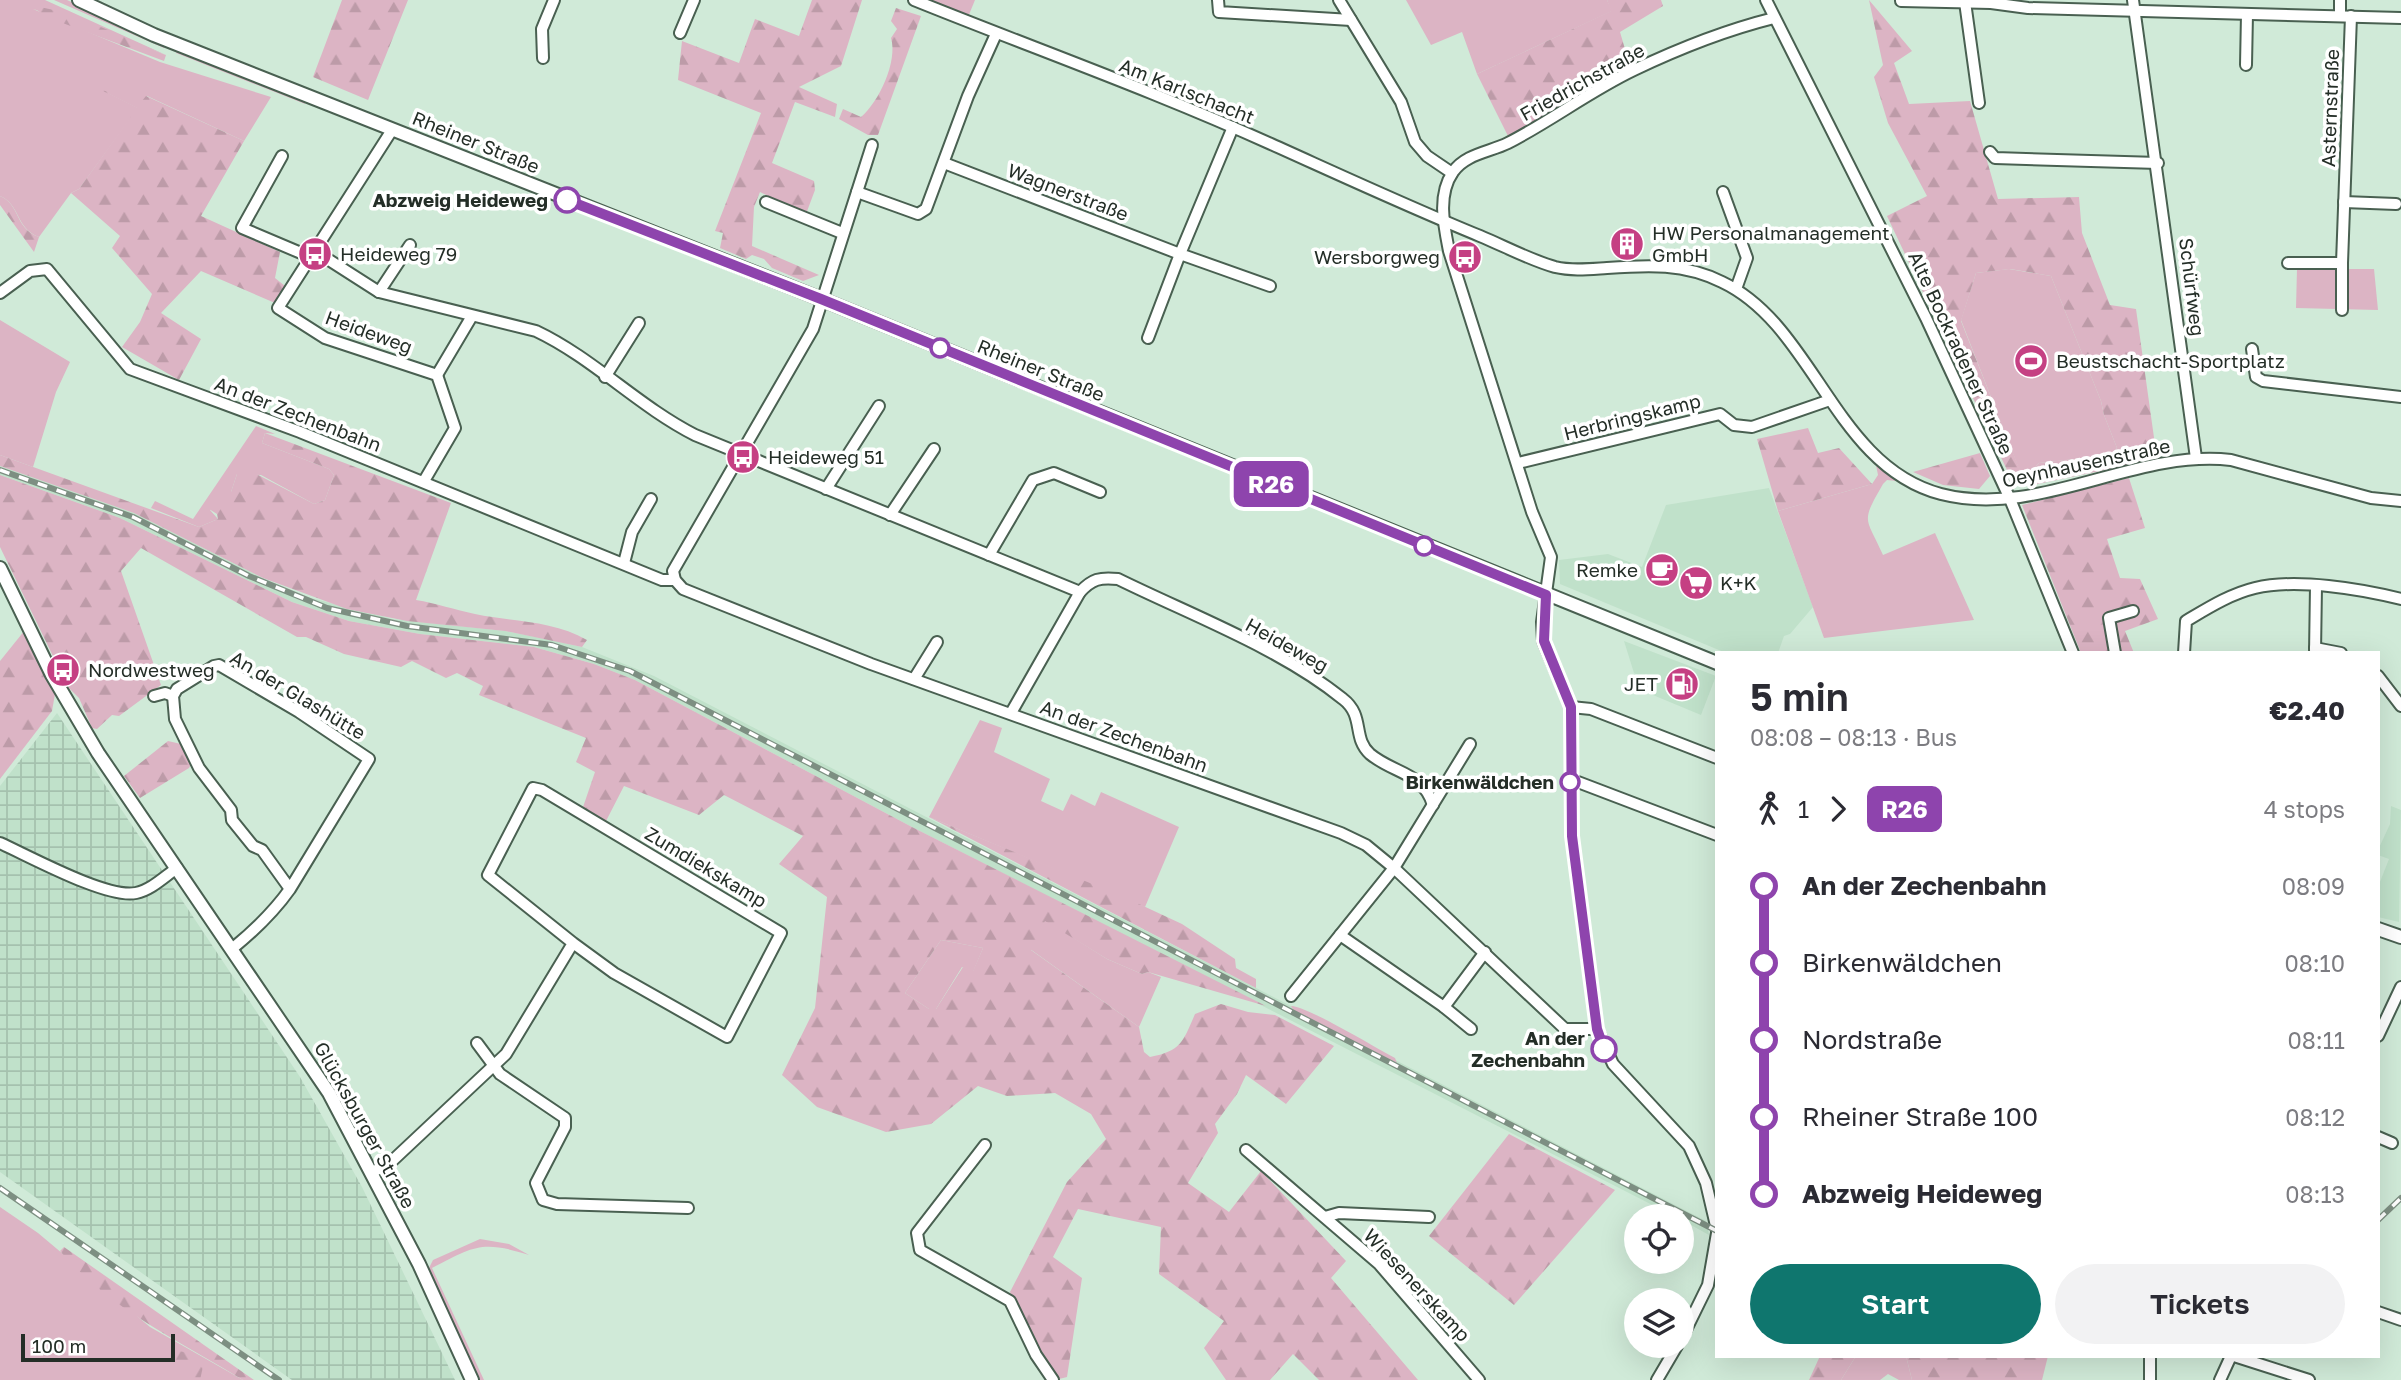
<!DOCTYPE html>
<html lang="en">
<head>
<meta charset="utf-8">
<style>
  body { margin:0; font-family:"Golos Text",sans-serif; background:#f2f2f3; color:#2b2b33; height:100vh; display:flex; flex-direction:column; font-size:26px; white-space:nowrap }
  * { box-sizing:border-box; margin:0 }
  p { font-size:23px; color:#7c7c81 }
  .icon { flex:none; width:38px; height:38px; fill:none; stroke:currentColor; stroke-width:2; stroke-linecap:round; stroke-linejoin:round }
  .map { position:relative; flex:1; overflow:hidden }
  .side { position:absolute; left:1715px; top:651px; width:665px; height:707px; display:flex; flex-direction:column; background:#fff; border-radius:0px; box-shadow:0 7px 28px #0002 }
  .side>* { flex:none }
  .badge { padding:0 14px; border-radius:10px; font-size:24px; line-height:46px }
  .tools { position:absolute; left:1624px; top:1204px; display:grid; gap:14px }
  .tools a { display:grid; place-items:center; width:70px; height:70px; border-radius:50%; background:#fff; box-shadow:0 7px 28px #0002; font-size:35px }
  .scale { position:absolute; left:21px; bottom:18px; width:154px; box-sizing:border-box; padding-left:7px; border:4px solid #242e27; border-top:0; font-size:19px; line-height:24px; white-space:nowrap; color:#242e27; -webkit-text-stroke:5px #fff; paint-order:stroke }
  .map>.badge { position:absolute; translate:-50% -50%; box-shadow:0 0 0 4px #fff }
  .legs { display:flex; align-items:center; gap:10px; height:77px; padding:0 35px; font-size:23px }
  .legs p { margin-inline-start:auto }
  .headline { display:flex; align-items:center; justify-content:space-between; height:119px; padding:0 35px }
  h1 { font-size:38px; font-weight:600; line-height:52px }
  .cta { display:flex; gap:14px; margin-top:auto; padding:14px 35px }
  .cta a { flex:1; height:80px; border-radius:42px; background:#0f766e; color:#fff; font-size:28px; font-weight:600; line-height:80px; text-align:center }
  .cta a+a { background:#f2f2f3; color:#2b2b33 }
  ul { padding:0 35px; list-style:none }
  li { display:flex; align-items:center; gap:24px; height:77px; font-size:26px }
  li i { display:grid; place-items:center; width:10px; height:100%; margin:0 9px; background:currentColor }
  li i::after { content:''; width:18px; height:18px; margin:-9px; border:5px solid; border-radius:50%; background:#fff }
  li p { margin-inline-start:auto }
  li:first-child i { background:linear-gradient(#0000 50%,currentColor 0) }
  li:last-child i { background:linear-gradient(currentColor 50%,#0000 0) }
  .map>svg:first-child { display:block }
</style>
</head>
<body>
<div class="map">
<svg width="2401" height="1380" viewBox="0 0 2401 1380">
  <defs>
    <pattern id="industrial-grid" width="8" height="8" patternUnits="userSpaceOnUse" patternTransform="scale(1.75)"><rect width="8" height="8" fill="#c0e1ca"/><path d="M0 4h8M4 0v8" fill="none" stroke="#a5c1ae"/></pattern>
    <pattern id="forest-firs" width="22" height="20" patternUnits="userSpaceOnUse" patternTransform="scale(1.75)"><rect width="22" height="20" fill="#dcb4c4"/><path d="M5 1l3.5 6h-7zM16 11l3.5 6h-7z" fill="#bd9ba8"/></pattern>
  </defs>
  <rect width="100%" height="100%" fill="#d0ead8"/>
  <g fill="#c0e1ca">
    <path d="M0,466l134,47 129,65 48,20 82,21 112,12 46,9 31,7 72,29 1052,545 3,14 -27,-15v-4h-8l-762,-389 -277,-147 -41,-16 -60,-17 -114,-13 -71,-13 -57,-19 -172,-84 -120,-43z"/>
    <path d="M1769,488l44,119 -23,27 -6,2 -6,17h-52l-166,-69 -1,-24 49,-6 34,13 24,-62z"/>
    <path d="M1624,641l92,35 -15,39 -65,-27 5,-11 -7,-4z"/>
    <path d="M2391,806l10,4 -2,112 -21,-5v-30l11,-28 -11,-4v-5l12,-26z"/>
  </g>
  <path fill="url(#industrial-grid)" d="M57,713l243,364 62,110 93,193h-163l-292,-208v-386z"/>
  <g fill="#dcb4c4">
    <path d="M0,0h45l121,55 -67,-26 -66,-20 127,53 111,35 -27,44 -97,-45 -6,7 -35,-11 32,16 -59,81 -8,4 -32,44c-24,-9 -18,-32 -39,-41z"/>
    <path d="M54,0h13l98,45 -1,3z"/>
    <path d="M927,0h48l-7,17z"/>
    <path d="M1406,0h201l5,11 -135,63 -15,-42 -31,13z"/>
    <path d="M177,50l127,51 1,3 -129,-51z"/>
    <path d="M2009,269l42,7 50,125 3,14 13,33 -6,7 -72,8 -8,8 -10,3 -60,-154 15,-47z"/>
    <path d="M2297,269h77l4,41 -82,-2z"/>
    <path d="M0,320l70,42 -14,30 -23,75 -33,-12z"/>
    <path d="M256,426l19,8 -10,-1 -3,10 67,26 5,6 -9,25 -11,4 -53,-29 -24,-1 -6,18 -21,18 8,9 -19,8 -48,-19 4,-7 38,18z"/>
    <path d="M1876,465l20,16 -9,-1 -4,4c-23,40 -17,32 0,71l52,-22 39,87 -150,18 -46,-127 94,-27 6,-9z"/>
    <path d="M980,720l22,8 -8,24 56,27 -9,22 22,10 8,-17 24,12 6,-14 78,35 -34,80 -216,-90z"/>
    <path d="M1045,920l62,39 35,15 6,-2 13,5 -22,50 -109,-78z"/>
    <path d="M941,940l42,8 -10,24 -11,-5 -26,42h-7l-24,-16z"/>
    <path d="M1291,1006c14,-1 85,42 104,52l2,5 -103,-52z"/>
    <path d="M0,1207l38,26 112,94 93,53h-243z"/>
    <path d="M480,1239l29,5 20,11c-47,-15 -55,-9 -97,13l52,112h-4l-51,-112 4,-8z"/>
    <path d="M1856,1356h50l6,24h-13l-11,-6 -8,6h-39z"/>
  </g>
  <g fill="url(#forest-firs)" fill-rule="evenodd">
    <path d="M342,0h66l-40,100 -55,-23z"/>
    <path d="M812,0h50l-21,66 -42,21 38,17 -2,13 -40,-15 -23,61 42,18 1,9 -9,24 -46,-22 -6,15 -2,39 67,29 -16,6 -31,-13 -8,-9 -12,-4 -6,4 -26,-11 3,-15 -8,-2 46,-118 -83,-33 4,-39 57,22 16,-44 44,17z"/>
    <path d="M1607,0h54l2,6 -43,26 10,34 -122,70 -31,-62 134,-63z"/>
    <path d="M1869,0l43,51 -18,12 15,41 61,-3 28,98 81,-2 3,36 28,72 26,4 21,150 -128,27 -10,-3 -12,-13 -120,-254 40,-20 -39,-73 -14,-46 9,-12zM2010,269l41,7 50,125 3,14 13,33 -6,7 -72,8 -8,8 -10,2 -60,-152 15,-48z"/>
    <path d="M34,7c24,-2 105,37 132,48l-2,6 -120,-45z"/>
    <path d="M896,8l25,8 -43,119h-10l-29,-16 4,-10 18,8c18,-15 37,-56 30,-79l6,-9 -6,-8z"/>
    <path d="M99,89l42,13 5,-6 98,45 -43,75 79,36 -5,26 10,8 -10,17 -74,-32 -40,42 40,26 -22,41 -57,-33 18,-25 12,-28 -40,-46 8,-12 -49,-43 8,-4 58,-81z"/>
    <path d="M0,196c21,9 14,32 39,41l-5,15 -34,-47z"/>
    <path d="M1808,428l10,25 21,-5 33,36 -94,27 -21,-72z"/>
    <path d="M265,433l186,70 -35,97c20,3 39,10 59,14 38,8 78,6 112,26l-5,7 -77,-16 -98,-10 -60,-12 -84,-31 -129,-65 -134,-47v-11l199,72 19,-8 -1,-5 -8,-5 14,-17h8l6,-18 10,-5 67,35 11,-4 9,-25 -5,-6 -67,-26z"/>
    <path d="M1980,453l10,23 -11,13 -36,-4 -30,-13z"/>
    <path d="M0,475l120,43 172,84 57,19 71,13 114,13 60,17 41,16 277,147 354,179 -118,-34 -6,2 -35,-15 -62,-38 -14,29 108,77 5,25 6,5c31,-6 33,-15 45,-43l26,-10 27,8 27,3 59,31 -48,58 -40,-29 -9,19 -22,30 3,9 -30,50 41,29 32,-41 85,90 -15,17 87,102h-99l-26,-26 -23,26h-44l-22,-32 20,-27 -65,-47 2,-47 -83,-18 -25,48 29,21 -15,99 -12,3 -34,-61 -11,-27 57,-110 39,-43 -15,-25 -36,-21 -48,3 -29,-10 -47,38 -45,8 -69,-25 -35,-32 33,-67 12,-111 -48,-33 24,-28 -79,-41 -25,20 -75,-29 -19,37 -23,-13 13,-38 -19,-10 10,-24 -107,-43 4,-9 -26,-13 -11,5 -34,-17 -11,6 -57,-13 -38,-17h-9l-156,-89 -20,23 40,114 -42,31 -7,-1 -15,14 -5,-1 -13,-30 -11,-11 -68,-140zM941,940l42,8 -10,23 -10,-4 -27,42h-7l-24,-16z"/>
    <path d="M2129,478l16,50 -38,11 13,39 20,1 18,40 -33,12 9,22h-53l-59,-148z"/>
    <path d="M25,630l30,64 -3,17 -52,68v-118z"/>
    <path d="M168,741l13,3 11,18 -3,6 -49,30 -16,-22z"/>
    <path d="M929,817l195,80 58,27 53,35 1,9 20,11v9z"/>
    <path d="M1509,1134l106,56 -101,115 -85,-69z"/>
    <path d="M64,1247l190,133h-11c-65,-40 -132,-70 -183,-129z"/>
    <path d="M178,1351l18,3 8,8 -4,18 -8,-1 -19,-17v-6z"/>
    <path d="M1820,1356h36l-15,24h-32z"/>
    <path d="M1906,1356h142l-6,24h-130z"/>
  </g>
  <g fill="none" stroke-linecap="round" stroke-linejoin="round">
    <g stroke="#496051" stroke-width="14">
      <g id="minor">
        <path d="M914,0c119,48 240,91 357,144 69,31 138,63 209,92 24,10 50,24 75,31 17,4 35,2 52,1 41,-3 77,-5 115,14 93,44 112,184 219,212 98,25 192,-45 290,-34l140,38 30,3"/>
        <path d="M1218,0l1,12 132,8"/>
        <path d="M1339,0l62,102 14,40 12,14 25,17"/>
        <path d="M1766,0l160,318 84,181 63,154"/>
        <path d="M2133,0l63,458"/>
        <path d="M1901,1l90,2 37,5 373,10"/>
        <path d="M1965,2l14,101"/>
        <path d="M2340,16v-16"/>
        <path d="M680,33l14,-33"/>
        <path d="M996,34l-28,62 -42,113 -8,5 -61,-22 -44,137 -140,242 2,9 8,9 188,75 470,169 25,12 28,23 171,161h32"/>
        <path d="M543,58l-1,-29 12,-29"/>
        <path d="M2246,65l1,-51"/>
        <path d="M1233,127l-53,127 90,32"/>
        <path d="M392,130l-114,178 47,30 112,37 18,53 -31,53"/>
        <path d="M1990,152l5,6 163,5"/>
        <path d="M282,156l-40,72 59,25 14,-2 64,41 157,39c57,27 102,75 159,104l385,157"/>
        <path d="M944,163l236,91 -32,84"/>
        <path d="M857,192l15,-47"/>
        <path d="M1723,192l24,66 -11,31"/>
        <path d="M766,202l76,31"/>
        <path d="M2344,202l52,2"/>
        <path d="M2288,263h54l9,-247"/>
        <path d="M379,292l31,-47"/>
        <path d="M0,293l30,-22 17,-2 83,100 170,63 362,148h13"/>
        <path d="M2342,310v-47"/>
        <path d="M2252,349l4,28 7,4 138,16"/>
        <path d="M437,375l35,-59"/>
        <path d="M605,377l34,-54"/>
        <path d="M1518,463l202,-49 14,11 18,2 78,-27"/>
        <path d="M826,489l53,-83"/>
        <path d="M890,515l44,-66"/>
        <path d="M989,555l44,-75 21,-7 46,19"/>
        <path d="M624,563l8,-31 19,-33"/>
        <path d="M2315,648l26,5"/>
        <path d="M2115,653l-6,-35 24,-7"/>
        <path d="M2184,653l2,-32c22,-13 44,-27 69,-33 41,-10 106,1 146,11"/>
        <path d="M2315,653l1,-67"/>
        <path d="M2378,676l23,30"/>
        <path d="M914,679l23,-37"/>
        <path d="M154,696l11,-3 8,3"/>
        <path d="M1571,707l20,2 126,49"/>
        <path d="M1011,713l69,-121c12,-13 20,-15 38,-13 73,36 162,69 225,120 22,17 9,39 27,55 24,20 53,18 63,51"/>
        <path d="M1570,779l147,56"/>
        <path d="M0,843c29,13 107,56 136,50 15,-3 28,-16 41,-25"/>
        <path d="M1340,935l104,72"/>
        <path d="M233,948c22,-18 40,-35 57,-59l79,-130 -70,-47 -80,-47 -5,1 -37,23 -4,7 2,23 24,49 32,42 1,10 21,26 9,4 28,39"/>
        <path d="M1291,996l103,-128 76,-124"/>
        <path d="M1471,1029l-27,-22 41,-55"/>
        <path d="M2378,1036l23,-49"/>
        <path d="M477,1043l23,31 65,44v9l-29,56 7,17 14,4 131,4"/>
        <path d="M2378,1137l14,6"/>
        <path d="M985,1145l-68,88 3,17 90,51 26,54 17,25"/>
        <path d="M1246,1150l133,114 100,116"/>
        <path d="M371,1173l20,-11 115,-108 67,-111 41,30 113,64 54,-104 -239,-143 -9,-2 -45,87 85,68"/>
        <path d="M1325,1217l14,-4 90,4"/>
        <path d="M1717,1230l-11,-47 -17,-37 -76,-82 -16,-35 -25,-193 -1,-129 -28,-66 -1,-19 9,-65 -19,-45 -83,-261c-5,-25 -12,-56 4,-79 12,-18 37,-20 55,-29 43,-22 82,-52 126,-73 44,-21 92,-40 140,-52"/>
        <path d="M2378,1312l23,8"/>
        <path d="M1682,1338l26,-53 9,-52"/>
        <path d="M2234,1356l75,24"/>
        <path d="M1657,1380l20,-34"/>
        <path d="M2150,1380v-24"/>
        <path d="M2220,1380l11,-24"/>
      </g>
    </g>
    <g stroke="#496051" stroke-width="16">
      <g id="major">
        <path d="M79,0l75,35 667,264 896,364"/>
        <path d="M0,568l52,107 46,78 231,340 90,171 53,116"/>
        <path d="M2378,929l23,8"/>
      </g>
    </g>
    <use href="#minor" stroke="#fff" stroke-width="10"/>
    <use href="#major" stroke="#fff" stroke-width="12"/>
    <g stroke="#7d8f82" stroke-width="6">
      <g id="rail">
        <path d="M0,470l133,47 116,59 78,32 80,18 145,19 78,26 1087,560"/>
        <path d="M0,1188l279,192"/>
        <path d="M2378,1220l23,-22"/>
      </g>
    </g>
    <use href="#rail" stroke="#fff" stroke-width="3.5" stroke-dasharray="10" stroke-linecap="butt"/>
  </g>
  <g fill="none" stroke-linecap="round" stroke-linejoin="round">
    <g stroke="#fff" stroke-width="16">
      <path id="line-1" d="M567,200l254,99 725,296 -2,46 27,66 1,129 25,193 7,20"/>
    </g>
    <use href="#line-1" stroke="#8e44ad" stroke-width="10"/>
  </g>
  <defs>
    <g id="building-disc" transform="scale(1.75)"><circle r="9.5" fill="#c54083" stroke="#fff"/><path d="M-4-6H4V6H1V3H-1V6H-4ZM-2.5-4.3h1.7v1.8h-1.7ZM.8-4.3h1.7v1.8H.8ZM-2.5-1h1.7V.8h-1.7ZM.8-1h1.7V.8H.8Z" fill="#fff"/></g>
    <g id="bus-disc" transform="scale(1.75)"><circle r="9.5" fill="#c54083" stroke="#fff"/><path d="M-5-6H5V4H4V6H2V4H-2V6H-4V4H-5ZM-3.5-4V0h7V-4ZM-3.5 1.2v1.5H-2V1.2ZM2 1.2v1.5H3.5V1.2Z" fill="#fff"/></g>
    <g id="stadium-disc" transform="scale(1.75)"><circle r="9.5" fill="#c54083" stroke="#fff"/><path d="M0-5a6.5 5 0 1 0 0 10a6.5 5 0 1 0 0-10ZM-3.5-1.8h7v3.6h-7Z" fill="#fff"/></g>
    <g id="cafe-disc" transform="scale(1.75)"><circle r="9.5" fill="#c54083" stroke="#fff"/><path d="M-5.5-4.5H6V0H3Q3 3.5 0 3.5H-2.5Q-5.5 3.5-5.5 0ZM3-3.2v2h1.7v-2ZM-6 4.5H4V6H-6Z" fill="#fff"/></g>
    <g id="supermarket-disc" transform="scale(1.75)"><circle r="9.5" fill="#c54083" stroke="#fff"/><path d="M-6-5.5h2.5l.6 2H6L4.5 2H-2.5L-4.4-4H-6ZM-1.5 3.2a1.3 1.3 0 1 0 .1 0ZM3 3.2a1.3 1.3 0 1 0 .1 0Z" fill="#fff"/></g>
    <g id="fuel-disc" transform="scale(1.75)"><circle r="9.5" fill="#c54083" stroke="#fff"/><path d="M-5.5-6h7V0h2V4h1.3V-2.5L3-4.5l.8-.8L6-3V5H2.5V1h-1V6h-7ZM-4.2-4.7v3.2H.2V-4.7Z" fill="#fff"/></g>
  </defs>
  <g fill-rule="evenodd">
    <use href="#building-disc" x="1627" y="244"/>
    <use href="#bus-disc" x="315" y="254"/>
    <use href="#bus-disc" x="1465" y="257"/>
    <use href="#stadium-disc" x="2031" y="361"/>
    <use href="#bus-disc" x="743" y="457"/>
    <use href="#cafe-disc" x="1662" y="570"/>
    <use href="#supermarket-disc" x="1696" y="583"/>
    <use href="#bus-disc" x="63" y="670"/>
    <use href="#fuel-disc" x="1682" y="684"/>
  </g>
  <g fill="#fff" stroke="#8e44ad" stroke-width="3.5">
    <circle cx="567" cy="200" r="12"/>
    <circle cx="940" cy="348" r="9"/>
    <circle cx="1424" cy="546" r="9"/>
    <circle cx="1570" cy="782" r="9"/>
    <circle cx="1604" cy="1049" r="12"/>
  </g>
  <g text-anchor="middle" stroke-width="7" stroke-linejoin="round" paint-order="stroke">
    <g font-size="19" fill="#242e27" stroke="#fff">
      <text transform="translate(1582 82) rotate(-29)" y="7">Friedrichstraße</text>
      <text transform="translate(1187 91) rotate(22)" y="7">Am Karlschacht</text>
      <text transform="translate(2330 108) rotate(-88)" y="7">Asternstraße</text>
      <text transform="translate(476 142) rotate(22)" y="7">Rheiner Straße</text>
      <text transform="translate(1068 192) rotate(21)" y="7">Wagnerstraße</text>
      <text transform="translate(2192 287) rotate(83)" y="7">Schürfweg</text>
      <text transform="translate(369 332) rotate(20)" y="7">Heideweg</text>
      <text transform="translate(1961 353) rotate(65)" y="7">Alte Bockradener Straße</text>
      <text transform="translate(1041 370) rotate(22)" y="7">Rheiner Straße</text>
      <text transform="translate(298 414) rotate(21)" y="7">An der Zechenbahn</text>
      <text transform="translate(1632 417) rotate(-14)" y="7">Herbringskamp</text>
      <text transform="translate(2086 463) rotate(-12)" y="7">Oeynhausenstraße</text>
      <text transform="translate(1287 645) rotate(29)" y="7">Heideweg</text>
      <text transform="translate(298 695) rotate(31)" y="7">An der Glashütte</text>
      <text transform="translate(1124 736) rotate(20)" y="7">An der Zechenbahn</text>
      <text transform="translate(706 867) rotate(31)" y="7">Zumdiekskamp</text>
      <text transform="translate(365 1125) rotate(61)" y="7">Glücksburger Straße</text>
      <text transform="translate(1417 1285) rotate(47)" y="7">Wiesenerskamp</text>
    </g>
    <g font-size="19" font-weight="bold" fill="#242e27" stroke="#fff" text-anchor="end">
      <text x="548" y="207">Abzweig Heideweg</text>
      <text x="1554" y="789">Birkenwäldchen</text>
      <text x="1585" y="1045">An der<tspan x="1585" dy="22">Zechenbahn</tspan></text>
    </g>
    <g font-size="19" fill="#242e27" stroke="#fff" text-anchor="start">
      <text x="1652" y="240">HW Personalmanagement<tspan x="1652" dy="22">GmbH</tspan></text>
      <text x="340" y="261">Heideweg 79</text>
      <text x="1440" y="264" text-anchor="end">Wersborgweg</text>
      <text x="2056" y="368">Beustschacht-Sportplatz</text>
      <text x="768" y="464">Heideweg 51</text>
      <text x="1638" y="577" text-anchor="end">Remke</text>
      <text x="1720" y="590">K+K</text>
      <text x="88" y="677">Nordwestweg</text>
      <text x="1658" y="691" text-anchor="end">JET</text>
    </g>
  </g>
</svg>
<div class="tools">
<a><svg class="icon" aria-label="locate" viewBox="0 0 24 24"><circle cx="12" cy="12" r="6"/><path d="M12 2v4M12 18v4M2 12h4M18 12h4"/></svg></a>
<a><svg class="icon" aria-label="layers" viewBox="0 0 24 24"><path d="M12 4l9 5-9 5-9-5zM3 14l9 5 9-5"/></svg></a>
</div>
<div class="scale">100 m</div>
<b class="badge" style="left:1271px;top:484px;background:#8e44ad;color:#fff">R26</b>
<section class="side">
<div class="headline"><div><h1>5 min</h1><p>08:08 – 08:13 · Bus</p></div><b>€2.40</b></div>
<div class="legs"><svg class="icon" aria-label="walk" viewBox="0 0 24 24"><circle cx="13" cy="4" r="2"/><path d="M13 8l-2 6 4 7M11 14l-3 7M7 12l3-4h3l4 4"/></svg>1<svg class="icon" aria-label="forward" viewBox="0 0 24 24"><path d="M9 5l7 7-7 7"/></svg><b class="badge" style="background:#8e44ad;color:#fff">R26</b><p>4 stops</p></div>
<ul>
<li><i style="color:#8e44ad"></i><b>An der Zechenbahn</b><p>08:09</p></li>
<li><i style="color:#8e44ad"></i><span>Birkenwäldchen</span><p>08:10</p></li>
<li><i style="color:#8e44ad"></i><span>Nordstraße</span><p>08:11</p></li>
<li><i style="color:#8e44ad"></i><span>Rheiner Straße 100</span><p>08:12</p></li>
<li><i style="color:#8e44ad"></i><b>Abzweig Heideweg</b><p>08:13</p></li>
</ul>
<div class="cta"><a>Start</a><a>Tickets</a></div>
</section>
</div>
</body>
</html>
